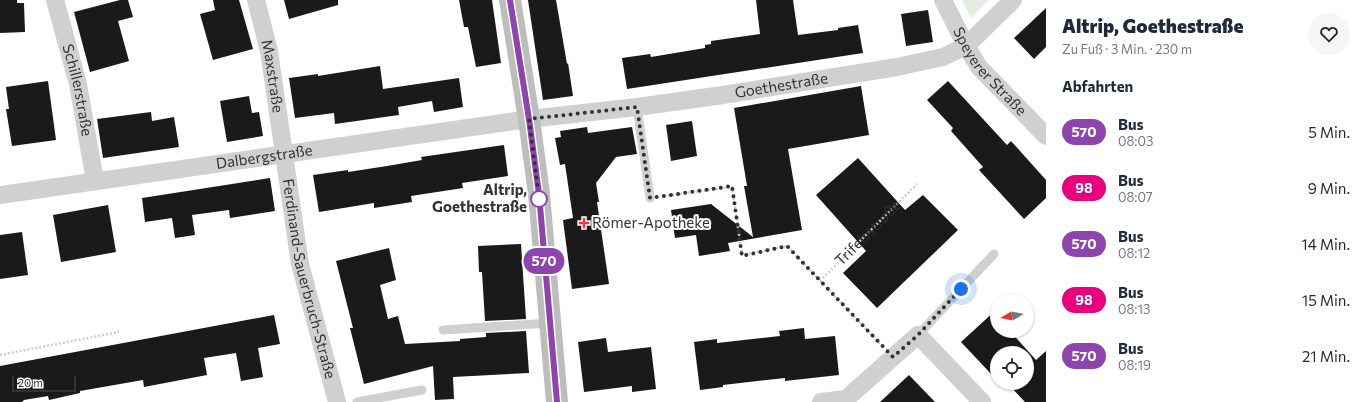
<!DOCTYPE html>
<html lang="de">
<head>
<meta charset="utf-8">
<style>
  body { margin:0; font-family:Commissioner,sans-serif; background:#f6f6f7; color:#1f2937; height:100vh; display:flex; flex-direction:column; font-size:15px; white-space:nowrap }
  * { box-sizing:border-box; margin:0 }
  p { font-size:13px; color:#747a83 }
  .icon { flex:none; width:22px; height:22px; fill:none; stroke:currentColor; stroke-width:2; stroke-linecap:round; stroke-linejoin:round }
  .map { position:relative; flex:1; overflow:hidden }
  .side { display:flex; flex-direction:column; background:#fff; width:320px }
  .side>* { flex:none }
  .badge { padding:0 8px; border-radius:13px; font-size:14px; line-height:26px }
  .needle { width:26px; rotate:260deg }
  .controls { position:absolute; left:990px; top:294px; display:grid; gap:8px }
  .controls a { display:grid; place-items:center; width:44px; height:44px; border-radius:50%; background:#fff; box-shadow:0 1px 3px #0004; font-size:20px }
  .scale { position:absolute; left:12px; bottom:10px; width:64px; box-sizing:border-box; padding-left:4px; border:2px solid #333; border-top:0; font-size:11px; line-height:14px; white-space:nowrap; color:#333; -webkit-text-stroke:3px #fff; paint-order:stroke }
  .you { position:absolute; width:20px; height:20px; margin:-10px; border:3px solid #fff; border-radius:50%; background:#1a73e8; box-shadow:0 0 0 6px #1a73e833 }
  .map>.badge { position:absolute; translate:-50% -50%; box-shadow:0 0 0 2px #fff }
  h2 { padding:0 16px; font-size:15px; line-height:36px }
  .round { display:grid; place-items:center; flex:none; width:42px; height:42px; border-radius:21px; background:#f6f6f7 }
  .head { display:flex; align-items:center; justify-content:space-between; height:68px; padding:0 16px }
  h1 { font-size:19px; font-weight:800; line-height:30px }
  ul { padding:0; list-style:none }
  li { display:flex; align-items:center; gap:12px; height:56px; padding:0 16px }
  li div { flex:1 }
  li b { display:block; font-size:15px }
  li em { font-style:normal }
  li .badge { min-width:44px; font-weight:700; text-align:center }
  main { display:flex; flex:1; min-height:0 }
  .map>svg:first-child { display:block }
</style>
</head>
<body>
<main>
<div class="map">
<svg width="1046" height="402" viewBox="0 0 1046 402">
  <rect width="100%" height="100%" fill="#fff"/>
  <path fill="#e6ecdf" d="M962,0h27l-18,18z"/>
  <g fill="#1a1a1a">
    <path d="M0,0h17v3h7l1,29 -25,1z"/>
    <path d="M120,0h8l5,17 -15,4 11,40 -39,11 -16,-60z"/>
    <path d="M213,0h26l14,49 -40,11 -13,-46 15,-4z"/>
    <path d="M284,0h54v5l-49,14z"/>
    <path d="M459,0h33l9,63 -25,4 -8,-40h-4z"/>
    <path d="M528,0h28l11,64 1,-1 5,33 -30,4z"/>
    <path d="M756,0h37l5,35 40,-5v-2l20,-3 5,28 -236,36 -5,-31 28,-4 1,3 54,-9v-3l6,-1v-3l49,-7z"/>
    <path d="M1046,8v39l-12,12 -20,-21z"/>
    <path d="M928,10l5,32 -27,4 -5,-32z"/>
    <path d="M380,66l3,23 76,-11 4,29 -29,5 -2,-11 -34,6 1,8 -64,9 -1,-11 -39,5 -6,-40 29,-4v2z"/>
    <path d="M48,81l8,59 -44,6 -6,-37h3l-3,-22z"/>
    <path d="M948,81l59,64 4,-4 35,39v18l-22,21 -45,-49 4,-3 -32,-36 2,-3 -26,-28z"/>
    <path d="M861,86l8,49 -81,14 14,81 -74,13 2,8 -31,5 -3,-21 -21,3 -4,-28 40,-6 42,33 -9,-51h3l-13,-78z"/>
    <path d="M249,96l3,17 7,-1 4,24 -36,6 -7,-41z"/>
    <path d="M151,112l1,9 22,-4 5,30 -76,11 -6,-39z"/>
    <path d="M692,121l5,35 -26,5 -5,-36z"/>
    <path d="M587,127l1,6 44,-6 5,27 -21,3 -20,26 3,19h-2l12,82 -37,5 -9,-69 10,-2 -8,-54 -5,1 -5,-27 6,-1 -1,-6z"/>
    <path d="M504,145l4,31 -46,7 1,5 -52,8 1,6 -38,6v-5l-55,9 -6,-37 35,-5v2l39,-6 35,-6 -1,-3z"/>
    <path d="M858,158l47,52 18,-15 35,35 -81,78 -34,-35 23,-22 -50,-56z"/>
    <path d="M270,178l5,33 -45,7 -1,-8 -37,5 3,20 -20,3 -3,-20 -27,4 -3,-24z"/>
    <path d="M108,205l8,47 -55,10 -8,-47z"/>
    <path d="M22,232l6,43 -28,4v-44z"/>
    <path d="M521,244l5,75 -41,2 -3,-49h-3l-1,-26z"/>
    <path d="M389,248l7,32 -16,5 8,34 10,-3 7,28 55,-3v-2l26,-2v-4l40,-2 3,42 -76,4 1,22 -19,1 -2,-34 -69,18 -14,-56h3l-17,-67z"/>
    <path d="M997,309v22h13l26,29 10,-9v51h-21l-18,-19h20v-30h-30v20l-2,-2 -3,4 -31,-33z"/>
    <path d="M274,315l6,29 -22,4 5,29 -22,4 -5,-28 -32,5 3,17 -63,12 -1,-7 -63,11v2l-31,7 -1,-4 -24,4 -2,2h-22v-36z"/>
    <path d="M804,328l1,11 30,-3 4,39 -54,6v-3l-62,7v2l-23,3 -6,-48 23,-3v4l63,-7 -1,-5z"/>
    <path d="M606,338l2,14 43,-5 5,42 -24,3v-6l-48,6 -6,-50z"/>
    <path d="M909,375l26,27h-55z"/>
  </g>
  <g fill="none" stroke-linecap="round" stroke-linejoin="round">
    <g stroke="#cdcdcd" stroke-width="2.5" stroke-dasharray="2 2" stroke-linecap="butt">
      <path d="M664,196l68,-9 10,68 45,-9 93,98"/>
      <path id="s1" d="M820,281l97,-97"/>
      <path d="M0,355l119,-23"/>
    </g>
    <g stroke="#d0d0d0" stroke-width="9">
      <path d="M637,107l13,91"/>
      <path d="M443,330l107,-7"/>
      <path d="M918,335l76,-81"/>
      <path d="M357,402l65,-12"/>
    </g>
    <g stroke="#d0d0d0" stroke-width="18">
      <path id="s2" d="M55,0l23,84 17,97"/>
      <path id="s3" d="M256,0l13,51 31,213 37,138"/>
      <path id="s4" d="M943,0l23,46 13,21 67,69"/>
      <path id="s5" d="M0,195l529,-76 108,-12 86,-12 174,-28 46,-10 23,-11 47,-46"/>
      <path d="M821,402l25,-3 72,-64 64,67"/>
    </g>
    <path stroke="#bdbdbd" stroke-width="22" d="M510,0l19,119 10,75 18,208"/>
  </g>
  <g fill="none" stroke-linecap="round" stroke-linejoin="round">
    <g stroke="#fff" stroke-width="9">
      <path id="line" d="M510,0l19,119 10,75 18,208"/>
    </g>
    <use href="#line" stroke="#8e44ad" stroke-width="6"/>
    <path stroke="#333" stroke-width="4" stroke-dasharray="0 7.2" d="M539,199l-10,-80 108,-12 13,91 82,-12 10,70 45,-10 106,111 25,-22 43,-46"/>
  </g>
  <circle fill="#fff" stroke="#8e44ad" stroke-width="2" cx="539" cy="199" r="8"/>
  <path fill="#e63946" stroke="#fff" stroke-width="1.5" d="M582 217h4v4h4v4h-4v4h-4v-4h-4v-4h4z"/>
  <g text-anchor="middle" stroke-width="4" stroke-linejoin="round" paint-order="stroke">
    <g font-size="15" fill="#333" stroke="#fff">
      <text dy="5" stroke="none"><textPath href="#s4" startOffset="86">Speyerer Straße</textPath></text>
      <text dy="5" stroke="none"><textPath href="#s3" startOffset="78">Maxstraße</textPath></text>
      <text dy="5" stroke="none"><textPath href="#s5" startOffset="789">Goethestraße</textPath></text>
      <text dy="5" stroke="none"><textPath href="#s2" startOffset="93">Schillerstraße</textPath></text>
      <text dy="5" stroke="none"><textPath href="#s5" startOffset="267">Dalbergstraße</textPath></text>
      <text dy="5" stroke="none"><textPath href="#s1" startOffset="68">Trifelsstraße</textPath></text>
      <text dy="5" stroke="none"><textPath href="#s3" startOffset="284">Ferdinand-Sauerbruch-Straße</textPath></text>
    </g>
    <g font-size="15" font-weight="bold" fill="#333" stroke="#fff" text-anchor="end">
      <text x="527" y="195">Altrip,<tspan x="527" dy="17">Goethestraße</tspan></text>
    </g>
    <g font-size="15" fill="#333" stroke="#fff" text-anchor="start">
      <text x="592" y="228">Römer-Apotheke</text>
    </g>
  </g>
</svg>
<div class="controls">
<a><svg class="needle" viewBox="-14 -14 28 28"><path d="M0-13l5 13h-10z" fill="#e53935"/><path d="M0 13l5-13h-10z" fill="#747a83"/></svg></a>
<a><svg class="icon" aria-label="locate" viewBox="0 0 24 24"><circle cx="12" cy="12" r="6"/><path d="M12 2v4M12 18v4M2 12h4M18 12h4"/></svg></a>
</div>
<div class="scale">20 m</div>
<div class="you" style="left:961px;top:289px"></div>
<b class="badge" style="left:544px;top:261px;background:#8e44ad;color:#fff">570</b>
</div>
<section class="side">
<div class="head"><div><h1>Altrip, Goethestraße</h1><p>Zu Fuß · 3 Min. · 230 m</p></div><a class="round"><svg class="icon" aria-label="heart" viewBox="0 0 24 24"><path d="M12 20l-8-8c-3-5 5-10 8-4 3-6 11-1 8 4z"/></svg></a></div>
<h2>Abfahrten</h2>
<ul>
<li><span class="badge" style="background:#8e44ad;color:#fff">570</span><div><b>Bus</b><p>08:03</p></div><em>5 Min.</em></li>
<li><span class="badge" style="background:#e6007e;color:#fff">98</span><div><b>Bus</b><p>08:07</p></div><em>9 Min.</em></li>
<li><span class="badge" style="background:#8e44ad;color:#fff">570</span><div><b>Bus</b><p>08:12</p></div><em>14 Min.</em></li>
<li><span class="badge" style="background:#e6007e;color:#fff">98</span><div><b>Bus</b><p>08:13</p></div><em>15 Min.</em></li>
<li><span class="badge" style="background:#8e44ad;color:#fff">570</span><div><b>Bus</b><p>08:19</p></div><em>21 Min.</em></li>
</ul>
</section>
</main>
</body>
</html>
